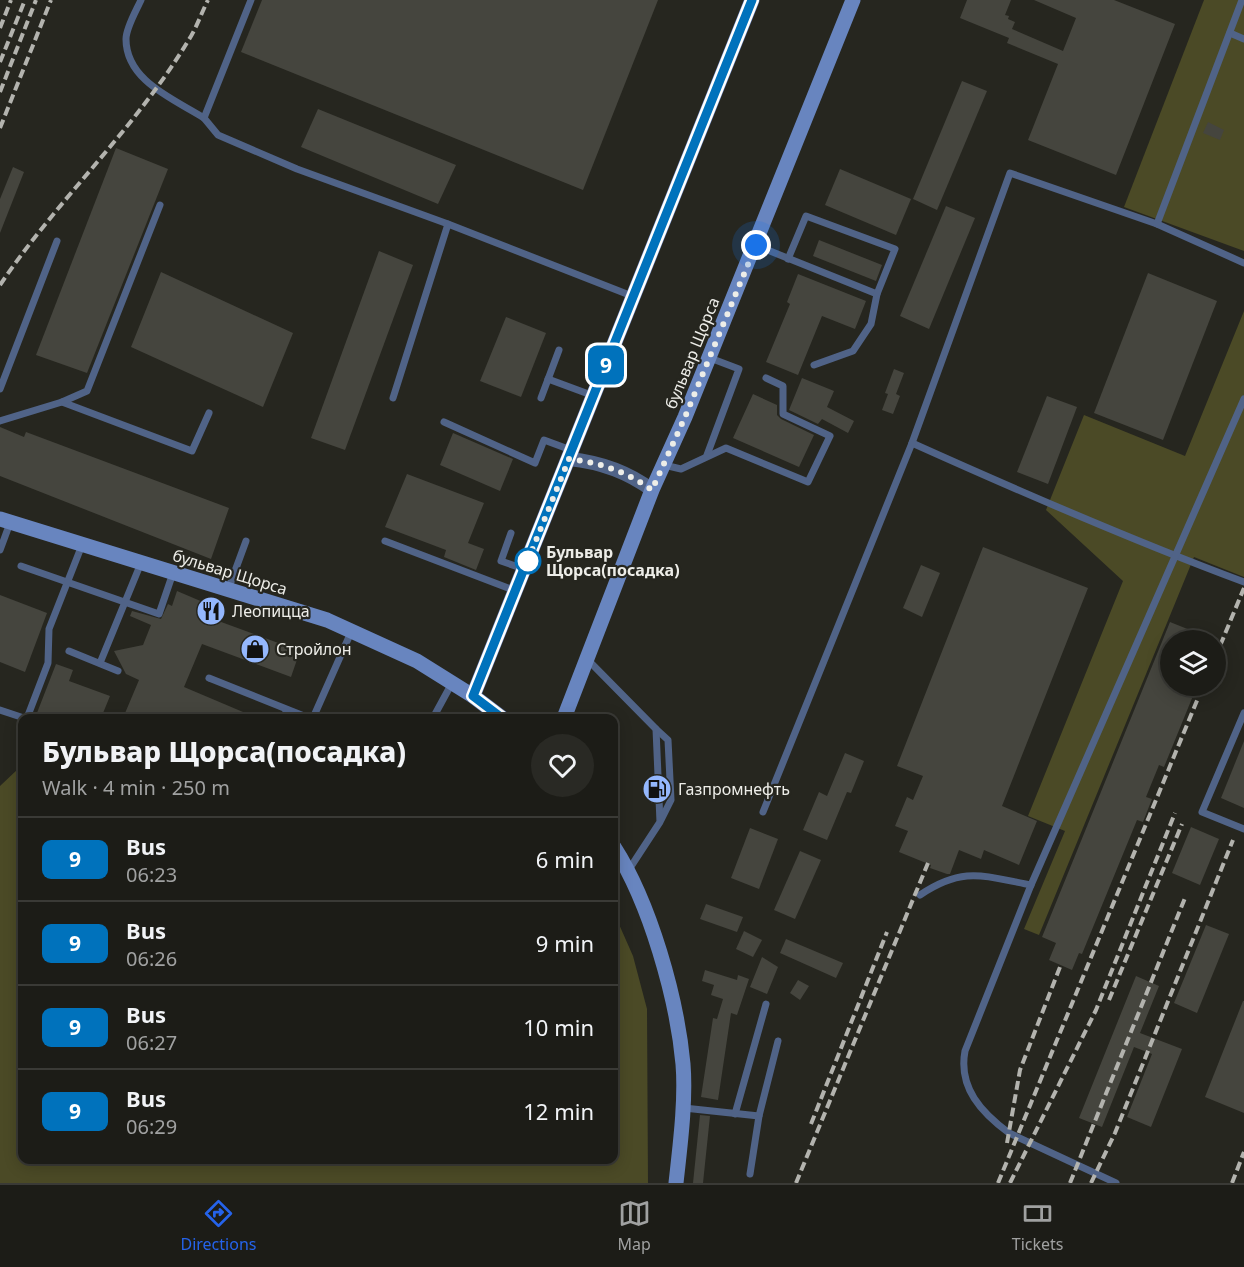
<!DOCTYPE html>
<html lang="en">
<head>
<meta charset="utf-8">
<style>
  body { margin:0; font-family:"Noto Sans",sans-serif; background:#292924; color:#f1f3f6; height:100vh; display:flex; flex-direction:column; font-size:22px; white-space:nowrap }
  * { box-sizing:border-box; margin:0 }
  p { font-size:20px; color:#a0a1a1 }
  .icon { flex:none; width:33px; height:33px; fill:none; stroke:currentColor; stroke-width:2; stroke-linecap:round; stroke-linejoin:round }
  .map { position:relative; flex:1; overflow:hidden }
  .side { position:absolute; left:18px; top:714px; width:600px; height:450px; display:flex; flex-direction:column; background:#1c1c17; border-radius:12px; box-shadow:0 3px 15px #0003,0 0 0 2px #3a3a36 }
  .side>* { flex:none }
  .badge { padding:0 12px; border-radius:9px; font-size:21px; line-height:39px }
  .fabs { position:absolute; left:1160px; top:630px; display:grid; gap:12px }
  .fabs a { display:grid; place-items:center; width:66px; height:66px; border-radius:50%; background:#1c1c17; box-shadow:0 3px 15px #0003,0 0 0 2px #3a3a36; font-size:30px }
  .you { position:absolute; width:30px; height:30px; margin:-15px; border:4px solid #fff; border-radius:50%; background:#1a73e8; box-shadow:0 0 0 9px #1a73e833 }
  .map>.badge { position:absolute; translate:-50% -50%; box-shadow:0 0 0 3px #fff }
  .round { display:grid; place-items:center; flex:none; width:63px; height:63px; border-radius:32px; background:#292924 }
  .summary { display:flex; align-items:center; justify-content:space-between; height:102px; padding:0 24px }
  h1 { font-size:28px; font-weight:800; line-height:45px }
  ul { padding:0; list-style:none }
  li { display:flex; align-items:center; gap:18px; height:84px; padding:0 24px; border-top:2px solid #3a3a36 }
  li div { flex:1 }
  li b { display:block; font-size:22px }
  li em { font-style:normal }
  li .badge { min-width:66px; font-weight:700; text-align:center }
  .tab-bar { display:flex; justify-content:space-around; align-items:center; height:84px; border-top:2px solid #3a3a36; background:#1c1c17; font-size:16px; color:#a0a1a1 }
  .tab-bar a { display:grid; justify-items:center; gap:3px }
  .tab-bar .on { color:#2563eb }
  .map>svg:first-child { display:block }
</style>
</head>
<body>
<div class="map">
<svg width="1244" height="1183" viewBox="0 0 1244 1183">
  <rect width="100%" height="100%" fill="#26261f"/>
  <g fill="#4b4a26">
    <path d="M1204,0h40v251l-120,-44z"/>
    <path d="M1244,311v266l-50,-20 -155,378 -15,-6 41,-98 -37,-15 95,-235 -77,-71 38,-95 101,41z"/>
    <path d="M18,769h4v391h592v-247l19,43 14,53 1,174h-648v-397z"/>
  </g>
  <g fill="#45453e">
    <path d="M262,0h396l-75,190 -342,-138z"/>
    <path d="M967,0h44l-6,15 4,1 -1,3 7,3 -3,7 51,22 13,-33 -42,-18h80l61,24 -59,151 -88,-35 30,-76 -51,-21 2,-5 -49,-20z"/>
    <path d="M962,81l25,10 -50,119 -24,-11z"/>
    <path d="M318,109l138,56 -18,39 -137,-57z"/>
    <path d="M1208,122l16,8 -4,10 -17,-7z"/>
    <path d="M116,148l52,21 -81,204 -51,-18z"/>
    <path d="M13,167l11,5 -24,61v-34z"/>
    <path d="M840,169l71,30 -15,36 -71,-30z"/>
    <path d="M946,206l29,12 -46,111 -29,-13z"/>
    <path d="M819,240l63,25 -6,16 -63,-25z"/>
    <path d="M379,251l34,14 -68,185 -34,-12z"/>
    <path d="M161,272l132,61 -30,74 -132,-60z"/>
    <path d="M1148,273l69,28 -54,139 -69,-27z"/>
    <path d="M798,274l68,27 -11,28 -33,-13 -24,59 -32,-13 24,-58 -3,-2z"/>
    <path d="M506,317l40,16 -25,64 -41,-16z"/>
    <path d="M894,369l10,4 -8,21 4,2 -7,18 -11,-4 6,-16 -3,-1z"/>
    <path d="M802,378l32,13 -7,16 27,14 -6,12 -26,-14 -4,5 -29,-14z"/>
    <path d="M753,394l24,11v10l4,4 33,16 -15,32 -66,-29z"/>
    <path d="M1047,396l30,11 -29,77 -31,-12z"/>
    <path d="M0,427l24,10 2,-5 203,76 -18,51 -211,-83z"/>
    <path d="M453,433l60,26 -13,32 -60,-26z"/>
    <path d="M407,474l77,29 -16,40 16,6 -8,21 -32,-13 2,-7 -61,-23z"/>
    <path d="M983,547l105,41 -86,218 35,15 -18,44 -35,-15 -3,9 -22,-9 -9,24h-3l-17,-6 1,-3 -32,-13 9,-21 -13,-5 12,-29 6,3 10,-24 -26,-10z"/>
    <path d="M921,565l19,8 -18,44 -19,-9z"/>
    <path d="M177,591l40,17 -4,11 87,32 -9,26 -89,-33 -18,43 73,31h-134l16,-38 -13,-6 -12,-23 29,-6 8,-20 -21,-9 2,-5 29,8 7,-15 4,2z"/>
    <path d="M0,595l47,18 -22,59 -25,-10z"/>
    <path d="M1170,622l45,18h-45v46h27l-33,81 -5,-2 -13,32 6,2 -9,23 -6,-2 -55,134 -3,-1 -7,17 -23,-10 7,-17 -14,-6z"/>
    <path d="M56,664l17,6 -4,11 41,15 -9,22h-66z"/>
    <path d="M1244,741v67l-23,-10z"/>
    <path d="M845,753l19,8 -13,32 -4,-1 -20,48 -24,-10 16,-38 8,4z"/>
    <path d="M1191,827l28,12 -19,46 -28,-12z"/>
    <path d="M750,828l28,11 -19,50 -28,-11z"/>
    <path d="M800,851l21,9 -26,59 -21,-9z"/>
    <path d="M706,904l37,13 -6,15 -37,-13z"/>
    <path d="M1206,925l23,9 -32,79 -23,-10z"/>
    <path d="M744,931l18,9 -9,17 -17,-8z"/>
    <path d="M786,939l57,24 -7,15 -56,-25z"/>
    <path d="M762,957l16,10 -11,27 -17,-7z"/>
    <path d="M705,970l32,10 1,-5 11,4 -12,36 -6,-2 -13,87 -17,-3 12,-79 4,1 6,-20 -12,-4 3,-10 -12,-4z"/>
    <path d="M1136,976l23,10 -19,47 42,16 -31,78 -24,-10 25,-63 -18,-7 -32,80 -23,-9z"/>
    <path d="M798,980l11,6 -9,14 -10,-7z"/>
    <path d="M1243,1001h1v112l-39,-16z"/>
    <path d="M700,1115l10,1 -7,67h-10z"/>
  </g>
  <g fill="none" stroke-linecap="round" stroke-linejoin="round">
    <g stroke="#506387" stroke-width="7">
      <path d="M141,0c-5,11 -15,28 -15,39 0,42 48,60 78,79"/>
      <path d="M251,0l-47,118 14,17 79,34 151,55 184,72"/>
      <path d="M1230,33l14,6"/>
      <path d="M1157,224l85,-224"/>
      <path d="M755,245l122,49"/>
      <path d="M788,259l18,-43 89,33 -18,45 -6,30 -18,27 -39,14"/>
      <path d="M548,379l46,17"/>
      <path d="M0,389l57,-148"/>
      <path d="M393,398l55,-174"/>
      <path d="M541,398l18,-48"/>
      <path d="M62,402l130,49 17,-38"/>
      <path d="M0,421l62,-19 25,-11 73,-186"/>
      <path d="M444,422l91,41 9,-23 27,10"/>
      <path d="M912,443c109,49 219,97 332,139"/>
      <path d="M707,455l32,-86 -29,-11"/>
      <path d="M664,465l17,4 45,-21 82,34 22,-46 -47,-22v-28l-17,-8"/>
      <path d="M511,533l-10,28 23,8"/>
      <path d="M385,541l131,50"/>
      <path d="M0,550l10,-27"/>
      <path d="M21,566l138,48 14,-41"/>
      <path d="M228,590l18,-49"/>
      <path d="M69,651l49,20"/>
      <path d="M588,660l68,69 4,93 -32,49"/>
      <path d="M100,663l41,-100"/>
      <path d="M209,678l100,40"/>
      <path d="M0,710l24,8"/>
      <path d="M1244,713l-42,99 42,17"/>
      <path d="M27,718l21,-55 1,-34 33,-84"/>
      <path d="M283,718l4,-8"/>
      <path d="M313,718l39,-88"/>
      <path d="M433,718l19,-35"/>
      <path d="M656,729l12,11 3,60 -10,20"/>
      <path d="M763,812l149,-369 98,-270 147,51 87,39"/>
      <path d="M920,895c43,-29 63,-19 111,-10"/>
      <path d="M684,1108l75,8 19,-75"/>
      <path d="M735,1114l31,-110"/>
      <path d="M750,1174l9,-58"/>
      <path d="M1116,1183l-107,-50c-27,-20 -51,-45 -44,-82l66,-166 213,-486"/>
    </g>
    <path stroke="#506387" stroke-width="14" d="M569,459c30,3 59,13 83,31"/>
    <g stroke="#6885bf" stroke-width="15">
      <path d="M0,519l327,101 90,41 56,35 29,22"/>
      <path d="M473,696l279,-696"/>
      <path d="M564,718l88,-228 33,-73 168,-417"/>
      <path d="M614,847c36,56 63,151 69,217 3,37 -3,82 -7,119"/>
    </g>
    <g stroke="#b3b3ae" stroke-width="4" stroke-dasharray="9 4.5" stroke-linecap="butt">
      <path d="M0,28l11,-28"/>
      <path d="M0,62l25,-62"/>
      <path d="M0,92l36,-92"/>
      <path d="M0,128l51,-128"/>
      <path d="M0,285c57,-85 135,-156 188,-244 8,-12 13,-27 20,-41"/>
      <path d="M1215,658l29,-70"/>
      <path d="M1109,1000l73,-176"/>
      <path d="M811,1124l76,-192"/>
      <path d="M1007,1143l13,-73 40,-103"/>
      <path d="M796,1183l132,-320"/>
      <path d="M998,1183l205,-497"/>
      <path d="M1010,1183l86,-173 79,-197"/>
      <path d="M1070,1183l115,-285"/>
      <path d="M1091,1183l24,-50 118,-293"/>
      <path d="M1232,1183l12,-31"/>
    </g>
  </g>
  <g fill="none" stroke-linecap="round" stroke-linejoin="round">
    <g stroke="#fff" stroke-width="14">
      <path id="line" d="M502,718l-29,-22 279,-696"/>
    </g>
    <use href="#line" stroke="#0072bc" stroke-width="9"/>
    <path stroke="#edede8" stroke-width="6" stroke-dasharray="0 10.8" d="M528,561l-4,9 45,-111c30,3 58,13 83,31l33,-73 71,-172"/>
  </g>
  <defs>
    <g id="restaurant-disc" transform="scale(1.5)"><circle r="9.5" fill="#94b7fd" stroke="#26261f"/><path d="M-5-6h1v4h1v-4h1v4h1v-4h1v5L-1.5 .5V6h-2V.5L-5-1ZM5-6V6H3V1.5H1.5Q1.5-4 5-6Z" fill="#111"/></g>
    <g id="shop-disc" transform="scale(1.5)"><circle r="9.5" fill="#94b7fd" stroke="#26261f"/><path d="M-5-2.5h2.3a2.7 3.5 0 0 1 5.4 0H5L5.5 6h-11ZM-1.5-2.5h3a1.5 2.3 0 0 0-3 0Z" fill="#111"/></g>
    <g id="fuel-disc" transform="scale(1.5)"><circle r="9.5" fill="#94b7fd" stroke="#26261f"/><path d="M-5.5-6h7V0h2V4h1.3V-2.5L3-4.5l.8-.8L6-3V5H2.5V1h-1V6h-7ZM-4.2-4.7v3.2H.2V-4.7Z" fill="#111"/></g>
  </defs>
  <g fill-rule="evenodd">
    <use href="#restaurant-disc" x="211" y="611"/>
    <use href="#shop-disc" x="255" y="649"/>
    <use href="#fuel-disc" x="657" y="789"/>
  </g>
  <circle fill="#fff" stroke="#0072bc" stroke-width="3" cx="528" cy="561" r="12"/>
  <g text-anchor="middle" stroke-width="4.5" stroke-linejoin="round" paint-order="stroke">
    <g font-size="16" fill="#edede8" stroke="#26261f">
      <text transform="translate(692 353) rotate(-68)" y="6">бульвар Щорса</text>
      <text transform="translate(230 572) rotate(17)" y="6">бульвар Щорса</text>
    </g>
    <g font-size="16" font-weight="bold" fill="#edede8" stroke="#26261f" text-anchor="start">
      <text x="546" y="558">Бульвар<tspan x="546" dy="18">Щорса(посадка)</tspan></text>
    </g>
    <g font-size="16" fill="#edede8" stroke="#26261f" text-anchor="start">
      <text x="232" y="617">Леопицца</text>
      <text x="276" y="655">Стройлон</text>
      <text x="678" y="795">Газпромнефть</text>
    </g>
  </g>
</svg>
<div class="fabs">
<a><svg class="icon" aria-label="layers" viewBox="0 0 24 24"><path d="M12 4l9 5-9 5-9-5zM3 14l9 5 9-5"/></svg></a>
</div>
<div class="you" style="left:756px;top:245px"></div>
<b class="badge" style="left:606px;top:365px;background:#0072bc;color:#fff">9</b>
<section class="side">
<div class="summary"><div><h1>Бульвар Щорса(посадка)</h1><p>Walk · 4 min · 250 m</p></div><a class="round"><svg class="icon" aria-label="heart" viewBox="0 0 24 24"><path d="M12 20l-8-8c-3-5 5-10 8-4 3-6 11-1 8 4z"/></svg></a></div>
<ul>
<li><span class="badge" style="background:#0072bc;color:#fff">9</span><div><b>Bus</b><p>06:23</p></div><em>6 min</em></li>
<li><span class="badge" style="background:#0072bc;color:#fff">9</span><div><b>Bus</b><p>06:26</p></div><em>9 min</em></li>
<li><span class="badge" style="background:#0072bc;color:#fff">9</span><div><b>Bus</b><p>06:27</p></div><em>10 min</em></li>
<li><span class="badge" style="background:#0072bc;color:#fff">9</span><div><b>Bus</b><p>06:29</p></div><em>12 min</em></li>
</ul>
</section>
</div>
<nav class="tab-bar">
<a class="on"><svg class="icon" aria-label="directions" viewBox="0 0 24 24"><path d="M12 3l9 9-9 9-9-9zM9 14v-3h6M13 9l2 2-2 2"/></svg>Directions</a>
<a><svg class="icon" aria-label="map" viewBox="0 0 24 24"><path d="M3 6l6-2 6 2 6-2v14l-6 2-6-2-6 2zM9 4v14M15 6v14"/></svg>Map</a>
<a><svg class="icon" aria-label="tickets" viewBox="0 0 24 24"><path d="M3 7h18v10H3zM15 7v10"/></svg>Tickets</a>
</nav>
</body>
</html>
